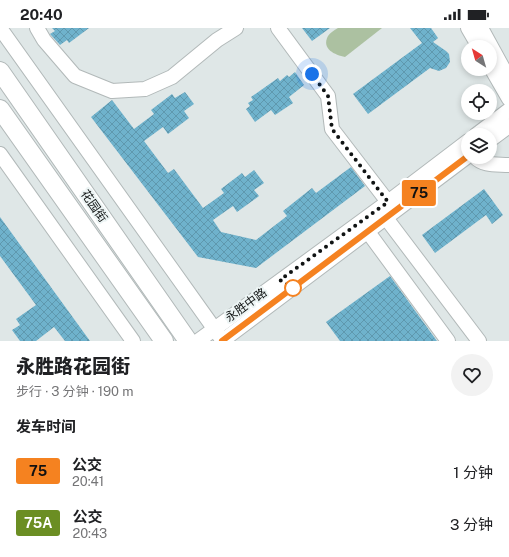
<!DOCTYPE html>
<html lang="zh">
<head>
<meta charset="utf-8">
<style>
  body { margin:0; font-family:"Public Sans","Noto Sans SC",sans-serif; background:#f2f2f2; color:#202124; height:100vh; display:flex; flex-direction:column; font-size:15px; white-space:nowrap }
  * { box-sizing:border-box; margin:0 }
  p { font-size:13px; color:#757577 }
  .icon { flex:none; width:22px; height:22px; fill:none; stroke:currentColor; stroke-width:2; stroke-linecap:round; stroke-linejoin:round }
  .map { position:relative; height:313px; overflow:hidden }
  .panel { display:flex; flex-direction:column; background:#fff; flex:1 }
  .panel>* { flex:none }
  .badge { padding:0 8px; border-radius:3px; font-size:14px; line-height:26px }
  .needle { width:26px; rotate:323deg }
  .buttons { position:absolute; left:461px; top:12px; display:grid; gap:8px }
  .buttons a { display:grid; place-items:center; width:36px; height:36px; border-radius:50%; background:#fff; box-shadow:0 2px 6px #0003; font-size:20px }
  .you { position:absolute; width:20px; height:20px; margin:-10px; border:3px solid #fff; border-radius:50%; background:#1a73e8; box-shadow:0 0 0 6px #1a73e833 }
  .map>.badge { position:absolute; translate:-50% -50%; box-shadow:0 0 0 2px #fff }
  h2 { padding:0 16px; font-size:15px; line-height:36px }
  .round { display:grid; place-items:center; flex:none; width:42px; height:42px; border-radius:21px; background:#f2f2f2 }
  .overview { display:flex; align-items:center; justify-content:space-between; height:68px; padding:0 16px }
  h1 { font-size:19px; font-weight:800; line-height:30px }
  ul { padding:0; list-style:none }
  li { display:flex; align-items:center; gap:12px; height:52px; padding:0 16px }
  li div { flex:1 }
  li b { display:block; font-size:15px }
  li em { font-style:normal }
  li .badge { min-width:44px; font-weight:700; text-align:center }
  .status { display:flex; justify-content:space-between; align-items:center; height:28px; padding:0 20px; background:#fff; direction:ltr }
  .status svg { height:11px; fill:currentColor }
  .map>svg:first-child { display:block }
</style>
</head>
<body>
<div class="status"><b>20:40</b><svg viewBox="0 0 49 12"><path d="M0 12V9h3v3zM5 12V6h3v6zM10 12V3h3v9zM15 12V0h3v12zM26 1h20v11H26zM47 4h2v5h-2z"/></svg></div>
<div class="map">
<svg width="509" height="313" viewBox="0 0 509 313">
  <defs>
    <pattern id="building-cross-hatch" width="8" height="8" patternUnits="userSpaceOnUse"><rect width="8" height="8" fill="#6fb2cc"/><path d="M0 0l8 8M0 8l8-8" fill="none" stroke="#5f98ae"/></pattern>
  </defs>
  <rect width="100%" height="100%" fill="#dfe7e7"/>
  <path fill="#acc1a1" d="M338,0h44l-37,29c-10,-2 -24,-8 -17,-21 2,-3 6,-6 10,-8z"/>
  <g fill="url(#building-cross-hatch)">
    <path d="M52,0h37l-20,15 -2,-3 -7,5 -10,-11 5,-3z"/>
    <path d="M302,0h28l-18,13z"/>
    <path d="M410,0h21l7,10 -5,4 13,9 3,3 1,8 -4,6 -7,3 -9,-3 -62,46 -15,-20 69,-51z"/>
    <path d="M295,44l9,13 -15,12 4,6 -18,12 -4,-5 -16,12 -9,-13 4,-3 -2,-3 5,-3 -2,-3 27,-19 2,3 7,-6 2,2z"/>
    <path d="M185,64l9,12 -10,7 5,7 -21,16 -5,-7 -19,14 24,32 6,-4 29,39 21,-15 -3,-4 21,-16 3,4 9,-7 10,13 -10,7 5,6 -22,16 -4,-6 -20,14 8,12 35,8 31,-24 -4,-5 29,-23 4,5 35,-26 14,19 -109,82 -58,-11 -107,-140 21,-17 22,29 20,-15 -3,-4 21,-16 3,4z"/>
    <path d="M484,161l19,26 -11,9 -6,-9 -51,38 -13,-18z"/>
    <path d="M0,189l90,124h-25l-11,-14 -18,14h-16l-8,-11 8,-5 -4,-6 20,-14 -36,-49z"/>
    <path d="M390,248l47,65h-97l-14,-19z"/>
  </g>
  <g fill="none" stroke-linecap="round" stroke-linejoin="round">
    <g stroke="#b2b9b9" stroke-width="16">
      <g id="minor">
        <path d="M0,0l223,313"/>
        <path d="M37,0l7,12 31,36 37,15 33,-2 27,-12 45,-37 19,-12"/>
        <path d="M278,0l50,68 4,33 56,73"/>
        <path d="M468,0l11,19"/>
        <path d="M481,0l28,51"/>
        <path d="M490,38l19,33"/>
        <path d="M476,107l33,-25"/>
        <path d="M490,112l19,-14"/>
        <path d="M0,126l133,187"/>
        <path d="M475,129c8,9 22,7 34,8"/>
        <path d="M386,190l93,123"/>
        <path d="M368,204l80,109"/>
        <path d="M198,313l190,-139 80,-61"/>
        <path d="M222,313l246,-185"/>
      </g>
    </g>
    <g stroke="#b2b9b9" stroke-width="20">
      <g id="major">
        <path d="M0,43l188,270"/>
        <path d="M0,81l164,232"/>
      </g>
    </g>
    <use href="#minor" stroke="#fff" stroke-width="14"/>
    <use href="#major" stroke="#fff" stroke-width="18"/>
  </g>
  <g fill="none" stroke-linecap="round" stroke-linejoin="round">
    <g stroke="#fff" stroke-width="9">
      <path id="line" d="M222,313l246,-185"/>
    </g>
    <use href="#line" stroke="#f58220" stroke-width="6"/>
    <path stroke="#101313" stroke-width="4" stroke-dasharray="0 7.2" d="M293,260l-13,-8 108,-78 -56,-73 -4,-33 -16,-22"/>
  </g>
  <circle fill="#fff" stroke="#f58220" stroke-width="2" cx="293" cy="260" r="8"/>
  <g text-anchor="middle" stroke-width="4" stroke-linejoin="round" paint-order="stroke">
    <g font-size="12" fill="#101313" stroke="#ecf4f4">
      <text transform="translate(94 178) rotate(55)" y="4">花园街</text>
      <text transform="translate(246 277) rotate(-36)" y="4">永胜中路</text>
    </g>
  </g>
</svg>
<div class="buttons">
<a><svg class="needle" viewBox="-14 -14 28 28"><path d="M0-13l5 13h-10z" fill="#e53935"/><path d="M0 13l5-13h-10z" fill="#757577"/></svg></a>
<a><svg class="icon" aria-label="locate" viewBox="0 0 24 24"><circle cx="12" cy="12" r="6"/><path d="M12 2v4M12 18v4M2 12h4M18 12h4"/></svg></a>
<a><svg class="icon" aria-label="layers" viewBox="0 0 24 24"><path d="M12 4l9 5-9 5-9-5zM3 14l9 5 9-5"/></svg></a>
</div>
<div class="you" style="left:312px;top:46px"></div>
<b class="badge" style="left:419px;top:165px;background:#f58220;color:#111">75</b>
</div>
<section class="panel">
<div class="overview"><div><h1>永胜路花园街</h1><p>步行 · 3 分钟 · 190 m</p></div><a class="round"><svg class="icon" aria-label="heart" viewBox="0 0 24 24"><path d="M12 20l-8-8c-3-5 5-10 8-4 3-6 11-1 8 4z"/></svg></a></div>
<h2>发车时间</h2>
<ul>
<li><span class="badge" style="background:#f58220;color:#111">75</span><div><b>公交</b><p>20:41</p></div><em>1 分钟</em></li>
<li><span class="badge" style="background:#6b8e23;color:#fff">75A</span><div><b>公交</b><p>20:43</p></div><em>3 分钟</em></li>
</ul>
</section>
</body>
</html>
